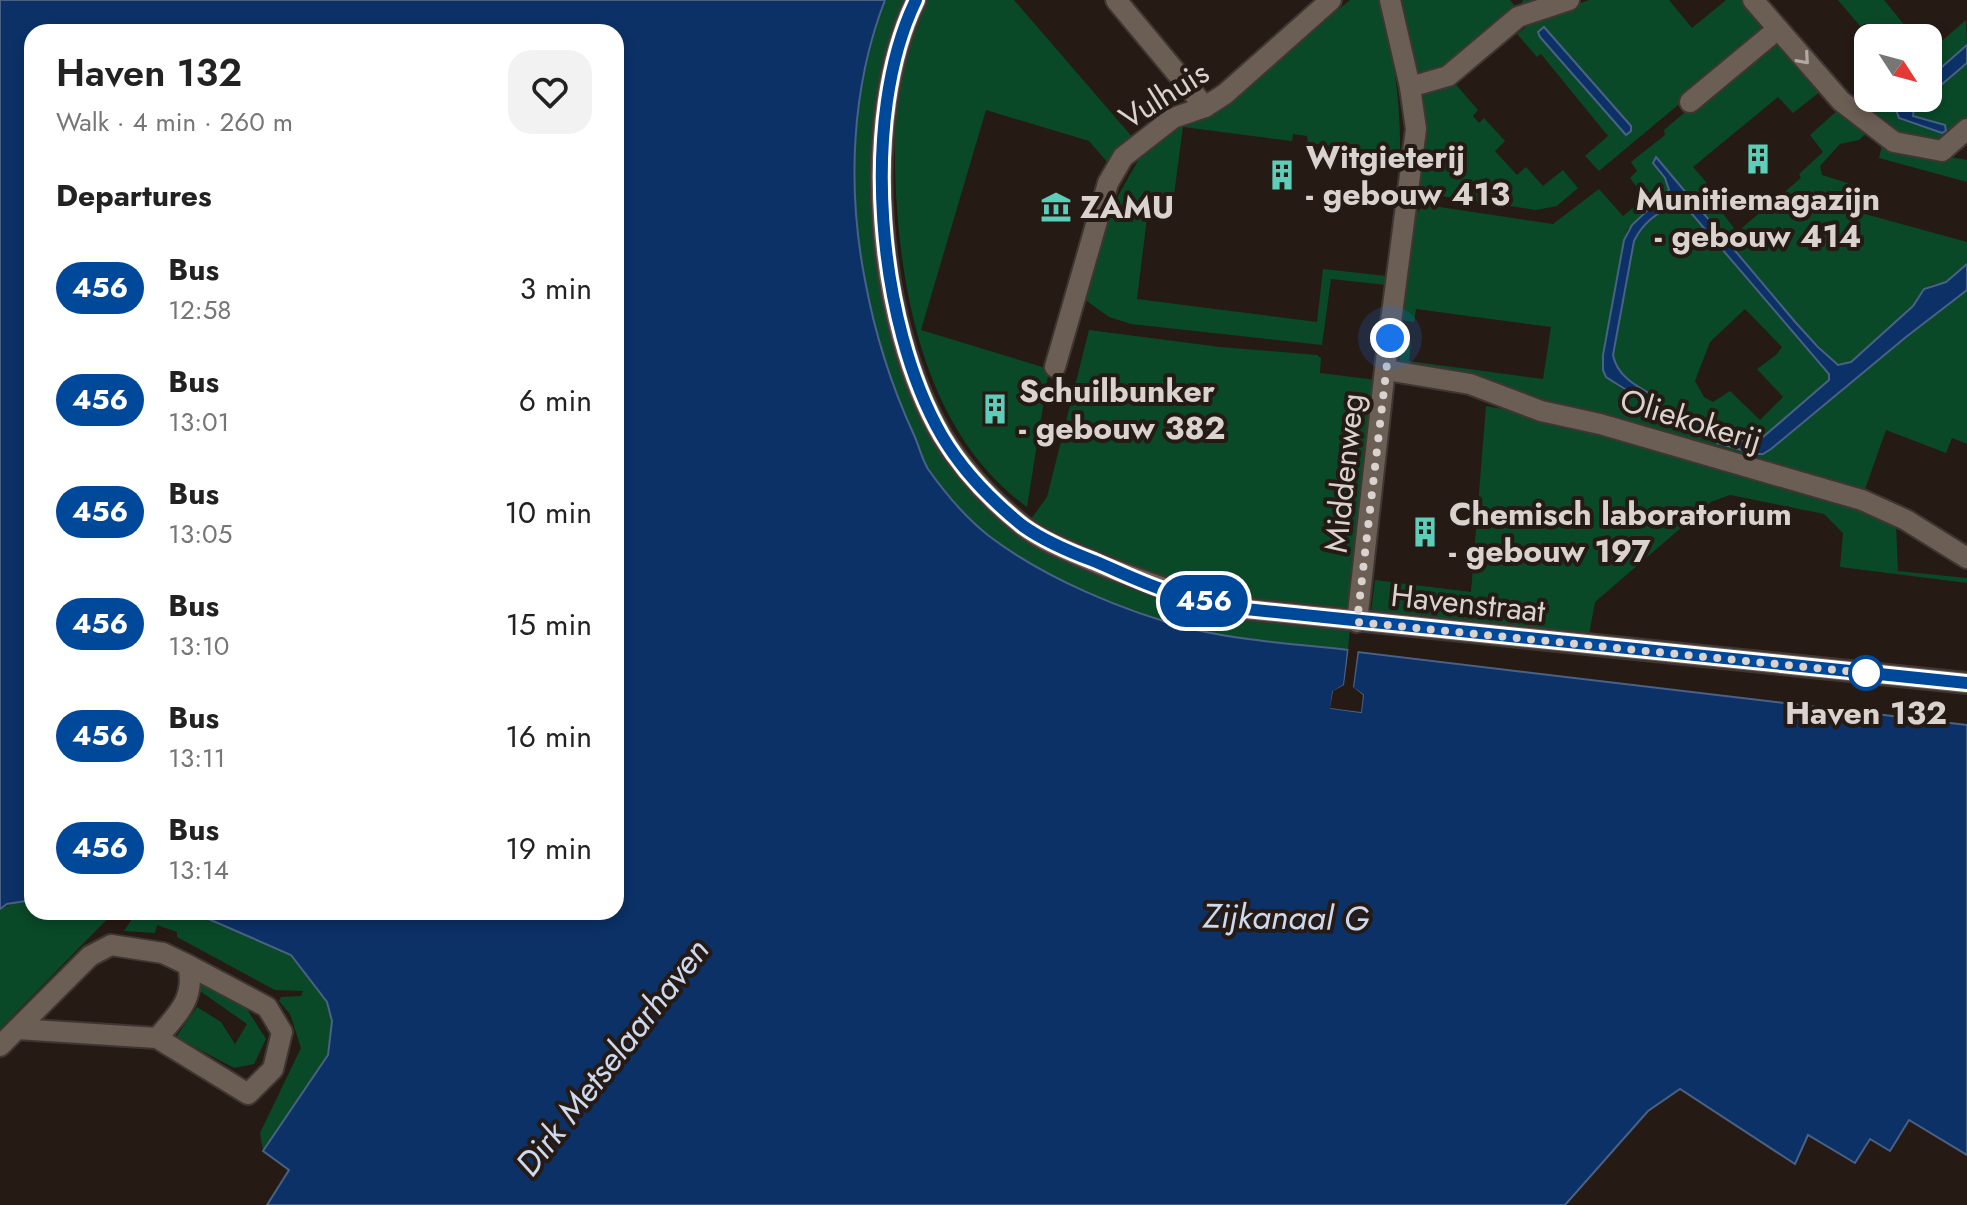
<!DOCTYPE html>
<html lang="en">
<head>
<meta charset="utf-8">
<style>
  body { margin:0; font-family:Jost,sans-serif; background:#f2f2f2; color:#222; height:100vh; display:flex; flex-direction:column; font-size:30px; white-space:nowrap }
  * { box-sizing:border-box; margin:0 }
  p { font-size:26px; color:#767676 }
  .icon { flex:none; width:44px; height:44px; fill:none; stroke:currentColor; stroke-width:2; stroke-linecap:round; stroke-linejoin:round }
  .map { position:relative; flex:1; overflow:hidden }
  .drawer { position:absolute; left:24px; top:24px; width:600px; height:896px; display:flex; flex-direction:column; background:#fff; border-radius:24px; box-shadow:0 4px 12px #0003 }
  .drawer>* { flex:none }
  .badge { padding:0 16px; border-radius:26px; font-size:28px; line-height:52px }
  .needle { width:52px; rotate:126deg }
  .fabs { position:absolute; left:1854px; top:24px; display:grid; gap:16px }
  .fabs a { display:grid; place-items:center; width:88px; height:88px; border-radius:16px; background:#fff; box-shadow:0 4px 12px #0003; font-size:40px }
  .you { position:absolute; width:40px; height:40px; margin:-20px; border:6px solid #fff; border-radius:50%; background:#1a73e8; box-shadow:0 0 0 12px #1a73e833 }
  .map>.badge { position:absolute; translate:-50% -50%; box-shadow:0 0 0 4px #fff }
  h2 { padding:0 32px; font-size:30px; line-height:72px }
  .round { display:grid; place-items:center; flex:none; width:84px; height:84px; border-radius:24px; background:#f2f2f2 }
  .overview { display:flex; align-items:center; justify-content:space-between; height:136px; padding:0 32px }
  h1 { font-size:38px; font-weight:600; line-height:60px }
  ul { padding:0; list-style:none }
  li { display:flex; align-items:center; gap:24px; height:112px; padding:0 32px }
  li div { flex:1 }
  li b { display:block; font-size:30px }
  li em { font-style:normal }
  li .badge { min-width:88px; font-weight:700; text-align:center }
  .map>svg:first-child { display:block }
</style>
</head>
<body>
<div class="map">
<svg width="1967" height="1205" viewBox="0 0 1967 1205">
  <rect width="100%" height="100%" fill="#261a14"/>
  <g fill="#094928" fill-rule="evenodd">
    <path d="M885,0h24l-24,70 11,253 69,155 158,100 227,49 -2,23c-52,-6 -105,-9 -156,-21 -67,-17 -148,-51 -203,-93 -24,-18 -44,-43 -61,-67 -6,-10 -9,-23 -14,-34 -23,-50 -39,-100 -49,-155 -18,-92 -14,-192 20,-280z"/>
    <path d="M927,0h87l120,139 -26,24 -19,-22 -103,-31 -65,220 128,39 -22,138c-93,-68 -122,-190 -130,-298 -5,-69 -3,-146 30,-209z"/>
    <path d="M1350,0h30c13,50 21,102 20,154l-92,-11 -1,-7 -14,-2 -1,7 -109,-14 -9,68 -24,-2 -13,106 180,23 6,-53 64,7 -1,9 -55,-6 -9,66 -191,-21 -22,-7 -25,-18 5,-22 30,-83 20,-35 42,-33 47,-26z"/>
    <path d="M1399,0h111l4,5 7,-1 2,-4h21l-101,72 -27,6z"/>
    <path d="M1589,0h80l23,28 34,-28h17l26,29 -170,142 -14,-15 23,-20 -67,-82 -4,3 -20,-23 20,-15zM1544,27l87,99 -1,5 -4,4 -86,-98z"/>
    <path d="M1838,0h46l31,38h-41l2,-3 -10,-12 -6,3z"/>
    <path d="M1966,20l1,25 -39,34v-26z"/>
    <path d="M1774,36l47,55 -28,22 -15,-16 -85,70 14,16 -4,5 34,44 64,-54 -2,-4 24,-22 -13,-17 28,-25 28,24 -7,6 -19,4 -20,22 2,9 35,11 -2,8 14,4 -4,16 102,28v22l-21,18 -15,3 -12,11 -6,9 -63,57 -12,3 -42,-42 -140,-166 13,33 -42,40 -24,125c-2,29 24,36 47,50l5,-7c-17,-12 -38,-21 -42,-43l21,-114c10,-21 26,-29 46,-41l149,173v7l-74,64 -41,-10 -25,-18 -5,7 33,20 40,11 210,-164v154l-15,-6 -6,15 -60,-23 -22,62 -325,-88 -50,-25 -83,-10 -9,-13 1,-14 13,1 -2,18 134,18 8,-52 -135,-18 -2,13 -13,-2 13,-106 12,-9 127,19 46,-35 24,27 22,-18 -15,-20 7,-7 -6,-9 34,-27 -1,-5zM1745,309l37,38 -6,8 -19,14 26,28 -23,23 -30,-29 -17,11 -9,-5 -9,-16 15,-39z"/>
    <path d="M1967,63v60l-28,22 -41,-8 -34,-25 18,-14h23l-7,7 -1,11 45,17 3,-8 -28,-6 -5,-7z"/>
    <path d="M1452,80l26,30 -5,6 6,7 5,-5 21,23 -10,10 22,24 9,-8 17,19 20,-16 15,18 -21,18 -21,4 -109,-16 -9,-11 8,-60 -7,-30z"/>
    <path d="M1882,145l85,15v22l-88,-24z"/>
    <path d="M1089,330l131,17 97,8 4,3 -1,15 57,7 -30,233c-37,-4 -75,-6 -111,-12 -61,-11 -155,-46 -205,-82l16,-22z"/>
    <path d="M1486,406l66,12 289,80 55,27 2,46 69,7v5l-127,-16 3,-34 -19,-19 -94,-19 -19,7 -116,100 -7,38 -217,-27 4,-33 96,12z"/>
    <path d="M25,899l7,1v12h82l-114,117v-120z"/>
    <path d="M114,912h71l19,5 87,38 36,47 5,19 -4,34 -65,96 -3,-18 41,-85 -11,-34 -11,-13 2,-4 20,-1 2,-5 -28,-1 -98,-53v-5l-20,-7 -2,8 -31,-2 10,-15z"/>
    <path d="M196,978l49,28 21,33 -12,25 -20,4 -58,-31 21,-30 24,15 14,22 12,-20 -47,-33z"/>
  </g>
  <g fill="#0c3167" stroke="#4a6186" stroke-width="2">
    <path d="M0,0h885c-34,88 -38,188 -20,280 10,55 26,105 49,155 5,11 8,24 14,34 17,24 38,49 61,67 55,42 136,76 203,93 51,12 104,15 156,21l-4,35 -11,7 -2,16 30,4 2,-17 -10,-7 5,-36 609,73v430l-58,-35 -19,31 -20,-12 -15,24 -47,-28 -13,29 -115,-75 -32,22 -83,94h-1298l22,-35 -26,-19 65,-96 4,-34 -5,-19 -36,-47 -87,-38 -19,-5h431v-880h-584v868l-25,4 -7,5z"/>
    <path d="M1544,27l87,99v5l-5,4 -86,-98 -2,-5z"/>
    <path d="M1967,45v18l-39,33v-17z"/>
    <path d="M1905,98h21l-12,10 -1,8 32,9 1,6 -4,2 -43,-15 -3,-8z"/>
    <path d="M1656,157l140,166 22,24 20,18 13,-3 62,-56 11,-17 22,-7 21,-18v26l-61,47 -135,112 -8,5h-7l-39,-11 -34,-20 6,-7 25,18 41,10 74,-64v-6l-149,-174c-20,12 -36,20 -46,41l-21,114c4,22 25,32 43,42l-6,8 -44,-28 -3,-7v-15l21,-115 8,-15 37,-35 -4,-12 -12,-15z"/>
  </g>
  <path fill="#261a14" d="M1349,646l3,4 -4,36 -12,8 -1,11 22,3 2,-11 -10,-10 5,-36 4,-3 -5,39 10,8 -2,17 -31,-4 3,-17 11,-6z"/>
  <g fill="none" stroke-linecap="round" stroke-linejoin="round">
    <g stroke="#3f3633" stroke-width="24">
      <g id="minor">
        <path d="M916,0c-57,118 -40,324 26,436 21,34 50,65 81,90 22,17 51,27 76,38 43,17 82,31 127,43l741,76"/>
        <path d="M1116,0l89,107"/>
        <path d="M1753,0l88,101 53,41 48,9 25,-22"/>
        <path d="M1410,87l38,-11 70,-59 51,-17"/>
        <path d="M1690,102l88,-73"/>
        <path d="M1055,367l53,-184 15,-26 50,-39 32,-11 20,-13 106,-94"/>
        <path d="M1386,370l84,14 71,27 59,13 262,76 44,20 61,38"/>
        <path d="M1357,622l29,-262 30,-231 -6,-42 -20,-87"/>
        <path d="M157,1038l91,56 25,-25 9,-37 -15,-25 -79,-42 -25,-12 -52,-8 -21,11 -73,73 140,9c21,-24 39,-40 31,-73"/>
        <path d="M0,1046l17,-17"/>
      </g>
    </g>
    <use href="#minor" stroke="#6b5e55" stroke-width="20"/>
  </g>
  <defs><path id="oneway-chevron" d="M-2-3.5L2.5 0L-2 3.5" fill="none" stroke-width="1.6" stroke-linecap="round" stroke-linejoin="round" transform="scale(2)"/></defs>
  <use stroke="#b3a9a4" href="#oneway-chevron" transform="translate(1804 59) rotate(49)"/>
  <g fill="none" stroke-linecap="round" stroke-linejoin="round">
    <g stroke="#fff" stroke-width="18">
      <path id="line" d="M916,0c-57,117 -39,324 26,436 20,34 50,65 81,90 21,15 47,26 71,35 24,10 48,22 73,30 19,6 39,10 59,16l741,76"/>
    </g>
    <use href="#line" stroke="#004899" stroke-width="12"/>
    <path stroke="#dad2ce" stroke-width="8" stroke-dasharray="0 14.4" d="M1390,338l-33,284 519,52 -10,-1"/>
  </g>
  <defs>
    <g id="building-bare" transform="scale(2.4)"><path d="M-4-6H4V6H1V3H-1V6H-4ZM-2.5-4.3h1.7v1.8h-1.7ZM.8-4.3h1.7v1.8H.8ZM-2.5-1h1.7V.8h-1.7ZM.8-1h1.7V.8H.8Z" fill="#5cceba" stroke="#261a14" stroke-width="2.5" paint-order="stroke"/></g>
    <g id="museum-bare" transform="scale(2.4)"><path d="M0-6L6-3V-2H-6V-3ZM-5-1h2V3h-2ZM-1-1h2V3h-2ZM3-1h2V3H3ZM-6 4H6V6H-6Z" fill="#5cceba" stroke="#261a14" stroke-width="2.5" paint-order="stroke"/></g>
  </defs>
  <g fill-rule="evenodd">
    <use href="#building-bare" x="1758" y="159"/>
    <use href="#building-bare" x="1282" y="175"/>
    <use href="#museum-bare" x="1056" y="207"/>
    <use href="#building-bare" x="995" y="409"/>
    <use href="#building-bare" x="1425" y="532"/>
  </g>
  <circle fill="#fff" stroke="#004899" stroke-width="4" cx="1866" cy="673" r="16"/>
  <g text-anchor="middle" stroke-width="8" stroke-linejoin="round" paint-order="stroke">
    <g font-size="32" fill="#dad2ce" stroke="#261a14">
      <text transform="translate(1164 95) rotate(-32)" y="11">Vulhuis</text>
      <text transform="translate(1691 420) rotate(17)" y="11">Oliekokerij</text>
      <text transform="translate(1344 473) rotate(-84)" y="11">Middenweg</text>
      <text transform="translate(1468 603) rotate(6)" y="11">Havenstraat</text>
    </g>
    <g font-size="32" font-weight="bold" fill="#dad2ce" stroke="#261a14" text-anchor="start">
      <text x="1306" y="168">Witgieterij<tspan x="1306" dy="37">- gebouw 413</tspan></text>
      <text x="1758" y="210" text-anchor="middle">Munitiemagazijn<tspan x="1758" dy="37">- gebouw 414</tspan></text>
      <text x="1080" y="218">ZAMU</text>
      <text x="1019" y="402">Schuilbunker<tspan x="1019" dy="37">- gebouw 382</tspan></text>
      <text x="1449" y="525">Chemisch laboratorium<tspan x="1449" dy="37">- gebouw 197</tspan></text>
    </g>
    <g font-size="32" font-weight="bold" fill="#dad2ce" stroke="#261a14">
      <text x="1866" y="724">Haven 132</text>
    </g>
    <g font-size="34" font-style="italic" fill="#ccd9ee" stroke="#261a14">
      <text transform="translate(1286 917) rotate(1)" y="12">Zijkanaal G</text>
      <text transform="translate(612 1057) rotate(-52)" y="12">Dirk Metselaarhaven</text>
    </g>
  </g>
</svg>
<div class="fabs">
<a><svg class="needle" viewBox="-14 -14 28 28"><path d="M0-13l5 13h-10z" fill="#e53935"/><path d="M0 13l5-13h-10z" fill="#767676"/></svg></a>
</div>
<div class="you" style="left:1390px;top:338px"></div>
<b class="badge" style="left:1204px;top:601px;background:#004899;color:#fff">456</b>
<section class="drawer">
<div class="overview"><div><h1>Haven 132</h1><p>Walk · 4 min · 260 m</p></div><a class="round"><svg class="icon" aria-label="heart" viewBox="0 0 24 24"><path d="M12 20l-8-8c-3-5 5-10 8-4 3-6 11-1 8 4z"/></svg></a></div>
<h2>Departures</h2>
<ul>
<li><span class="badge" style="background:#004899;color:#fff">456</span><div><b>Bus</b><p>12:58</p></div><em>3 min</em></li>
<li><span class="badge" style="background:#004899;color:#fff">456</span><div><b>Bus</b><p>13:01</p></div><em>6 min</em></li>
<li><span class="badge" style="background:#004899;color:#fff">456</span><div><b>Bus</b><p>13:05</p></div><em>10 min</em></li>
<li><span class="badge" style="background:#004899;color:#fff">456</span><div><b>Bus</b><p>13:10</p></div><em>15 min</em></li>
<li><span class="badge" style="background:#004899;color:#fff">456</span><div><b>Bus</b><p>13:11</p></div><em>16 min</em></li>
<li><span class="badge" style="background:#004899;color:#fff">456</span><div><b>Bus</b><p>13:14</p></div><em>19 min</em></li>
</ul>
</section>
</div>
</body>
</html>
